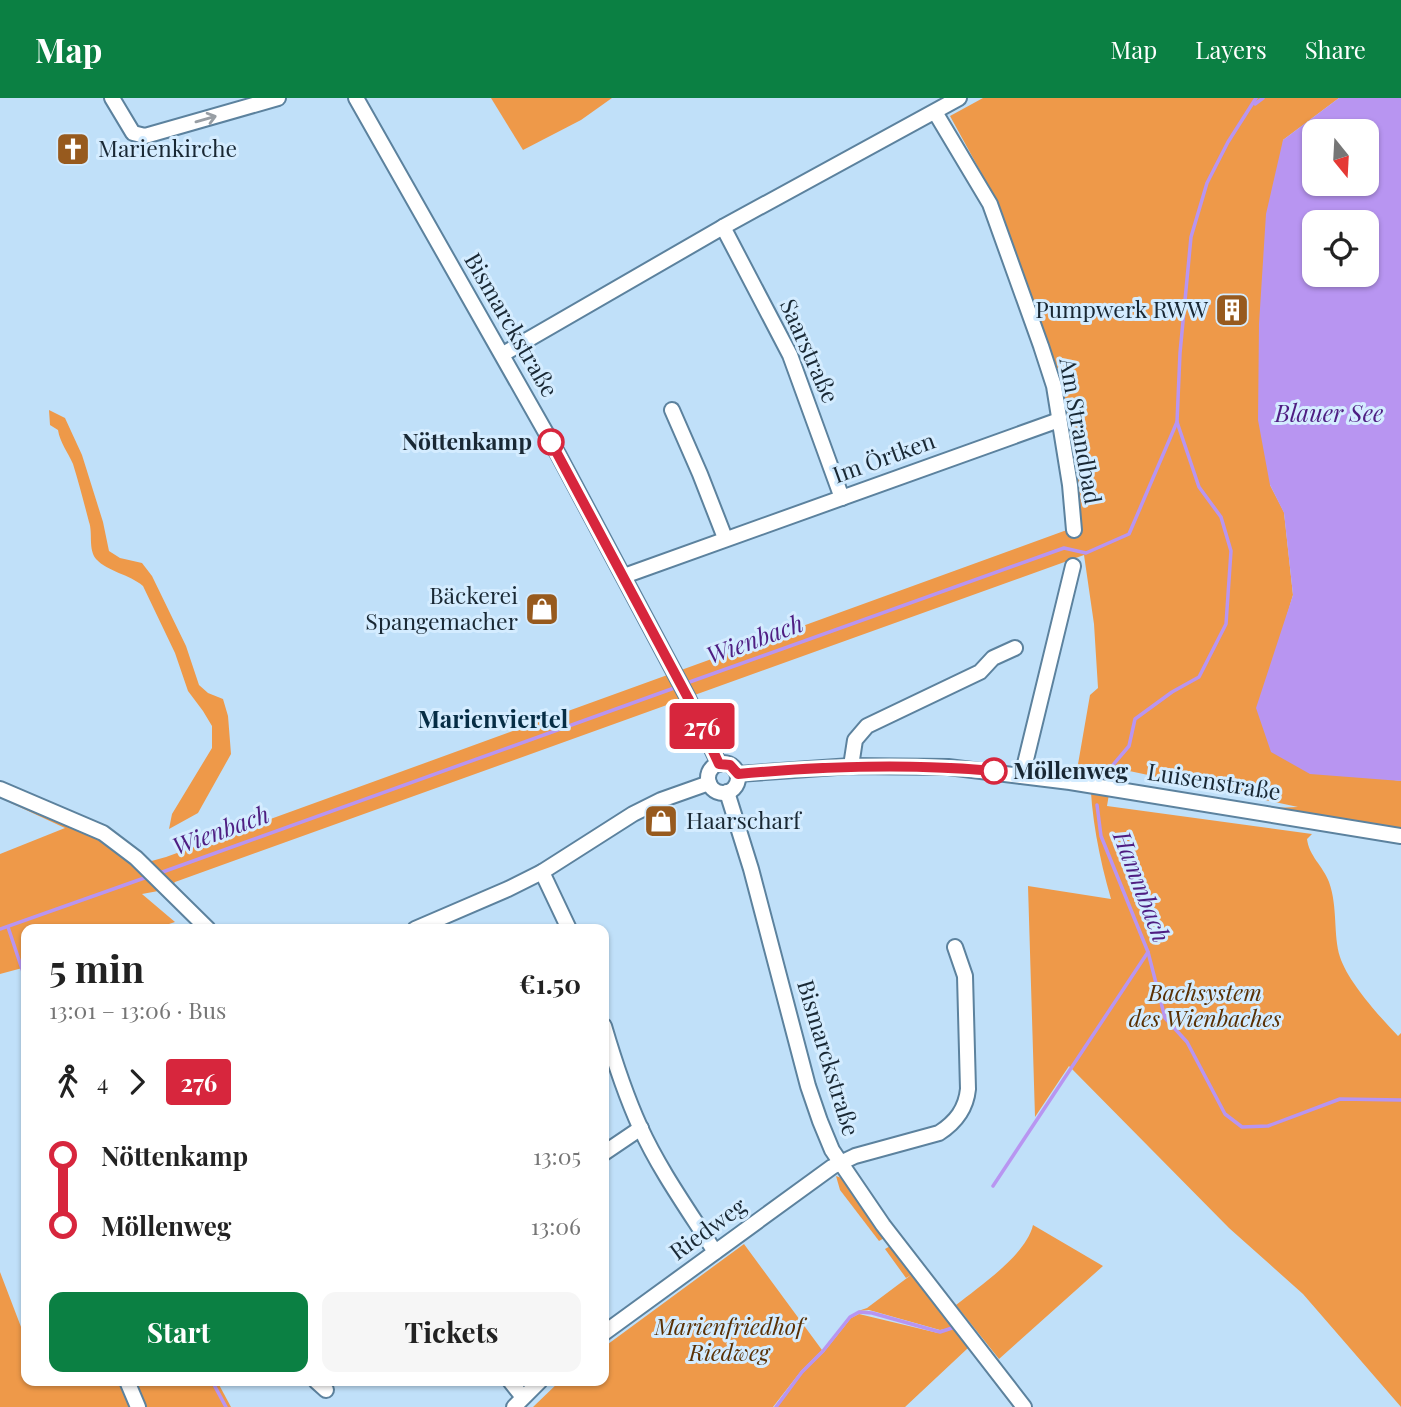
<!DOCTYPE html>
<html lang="en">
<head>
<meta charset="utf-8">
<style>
  body { margin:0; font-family:"Playfair Display",serif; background:#f6f6f6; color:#222; height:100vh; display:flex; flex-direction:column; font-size:26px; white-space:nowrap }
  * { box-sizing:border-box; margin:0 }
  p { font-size:23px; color:#767676 }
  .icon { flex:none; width:38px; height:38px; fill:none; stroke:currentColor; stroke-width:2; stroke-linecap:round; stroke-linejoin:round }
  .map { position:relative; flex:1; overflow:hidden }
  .drawer { position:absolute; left:21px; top:826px; width:588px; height:462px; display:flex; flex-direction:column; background:#fff; border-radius:14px; box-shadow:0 2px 5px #0004 }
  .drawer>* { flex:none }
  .badge { padding:0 14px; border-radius:5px; font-size:24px; line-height:46px }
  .needle { width:46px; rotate:162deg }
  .controls { position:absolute; left:1302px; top:21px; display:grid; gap:14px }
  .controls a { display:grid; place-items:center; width:77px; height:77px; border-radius:14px; background:#fff; box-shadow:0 2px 5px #0004; font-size:35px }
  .map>.badge { position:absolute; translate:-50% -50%; box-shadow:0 0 0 4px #fff }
  .legs { display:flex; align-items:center; gap:10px; height:77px; padding:0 28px; font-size:23px }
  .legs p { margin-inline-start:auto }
  .headline { display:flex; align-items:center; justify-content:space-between; height:119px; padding:0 28px }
  h1 { font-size:38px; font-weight:700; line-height:52px }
  .cta { display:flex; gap:14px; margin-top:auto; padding:14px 28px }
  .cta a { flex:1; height:80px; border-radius:14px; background:#0b8043; color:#fff; font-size:28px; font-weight:700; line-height:80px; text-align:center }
  .cta a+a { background:#f6f6f6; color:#222 }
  ul { padding:0 28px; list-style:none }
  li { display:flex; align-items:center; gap:24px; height:70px; font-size:26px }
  li i { display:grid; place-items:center; width:10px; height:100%; margin:0 9px; background:currentColor }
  li i::after { content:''; width:18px; height:18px; margin:-9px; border:5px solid; border-radius:50%; background:#fff }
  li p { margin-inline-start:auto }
  li:first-child i { background:linear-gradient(#0000 50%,currentColor 0) }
  li:last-child i { background:linear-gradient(currentColor 50%,#0000 0) }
  header { display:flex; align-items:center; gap:42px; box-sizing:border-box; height:98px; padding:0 35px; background:#0b8043; color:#fff }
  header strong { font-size:33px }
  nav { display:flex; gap:38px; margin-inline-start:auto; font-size:24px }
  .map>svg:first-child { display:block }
</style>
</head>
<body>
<header>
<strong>Map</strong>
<nav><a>Map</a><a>Layers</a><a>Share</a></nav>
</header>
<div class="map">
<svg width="1401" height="1309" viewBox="0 0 1401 1309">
  <rect width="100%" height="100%" fill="#c0e0f9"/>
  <g fill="#ee9949">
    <path d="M491,0h121l-31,22 -58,30z"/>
    <path d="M983,0h356l-56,42 -13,345 14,27 9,83 -14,47 108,137 14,2v48l-129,-21 26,-1 -178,-38 -8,7 -5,30 205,28 -5,5c2,17 16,27 22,43 9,25 4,53 11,75 8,25 40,60 58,79l3,-3v374l-98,-113 -74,-66 -160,-162 -34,51 -7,-231 83,13c-12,-42 -20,-83 -21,-126l-13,-3 13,-75 8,-7 -4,-64 -10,-69 -909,327 -6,7 -27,5 33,28 -21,7h-128v38l-26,7v-120l65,-26 -65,-30v-3l108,46 29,24 29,-8 898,-326 16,-3 -19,-146 -66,-184 -45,-82z"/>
    <path d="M49,312l16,8 17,37 21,67 6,29 11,7 22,5 10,13 34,70 13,39 9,8 15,6 5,17 3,38 -33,59 -29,16 3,-15 40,-66v-22l-9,-15 -15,-20 -13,-38 -32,-67c-14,-12 -35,-14 -47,-27 -8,-10 -3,-26 -7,-37 -5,-19 -10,-39 -16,-58 -5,-12 -13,-21 -15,-34l-8,-5z"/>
    <path d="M836,1078l8,3 42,58 -7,4 -39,-51z"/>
    <path d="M1033,1127l70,41 -104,93 -43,-54c24,-19 70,-50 77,-80z"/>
    <path d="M744,1146l78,106 -21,21 -28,36h-240l27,-26h44v-34z"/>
    <path d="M892,1147l125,162h-4l-45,-59 -63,59h-128l26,-35 21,-20 27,-34 8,-4 79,19 14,-5 -12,2 -71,-20 -11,1 9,-3 44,-33 -5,3 -21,-29z"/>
    <path d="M0,1174l26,68v41h97l11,26h-134z"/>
    <path d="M131,1283h86l14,26h-89z"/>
  </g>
  <path fill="#b895f1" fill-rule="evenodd" d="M1339,0h62v683l-91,-7 -39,-22 -15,-44 37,-113 -9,-82 -14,-28 -12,-65 1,-96 7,-110 17,-74zM1314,33h53v53h-53zM1314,124h53v53h-53z"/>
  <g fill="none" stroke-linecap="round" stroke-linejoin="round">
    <g stroke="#b895f1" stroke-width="3.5">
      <path d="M1255,6l8,-6"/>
      <path d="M684,586l380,-136 22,5 43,-19 48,-112"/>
      <path d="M1101,681l28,-33 6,-27 37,-27 27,-15 27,-53 5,-73 -10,-34 -22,-30 -22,-65 3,-69 11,-116 16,-54 21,-41 28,-44"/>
      <path d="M1097,707l4,31 47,116 17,66 22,24 38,72 17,13 26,-1 72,-27 61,1"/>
      <path d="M157,776l520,-187"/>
      <path d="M8,829l18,54"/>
      <path d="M0,831l150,-53"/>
      <path d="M993,1088l155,-234"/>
      <path d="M212,1283l14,26"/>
      <path d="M776,1309l26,-35 21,-21 27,-34 9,-5 13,1 68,19 12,-4"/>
    </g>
    <g stroke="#5c829e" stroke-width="18">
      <g id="minor">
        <path d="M112,0l21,35 12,3 133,-38"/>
        <path d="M356,0l202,356 130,244 31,66"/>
        <path d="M935,14l55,92 51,142 13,40 16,99 4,45"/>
        <path d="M723,129l67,128 52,143"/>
        <path d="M503,256l220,-127 236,-129"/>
        <path d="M672,312l28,64 25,64"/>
        <path d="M624,478l435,-156"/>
        <circle cx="723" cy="680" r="15"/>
        <path d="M851,668l4,-26 12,-14 113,-54 13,-14 22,-10"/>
        <path d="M738,676l113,-8 97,1 122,15 331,54"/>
        <path d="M1022,678l51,-210"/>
        <path d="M0,691l103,44 33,25 72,71"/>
        <path d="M727,694l24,77 57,217 12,35 12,29 51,75 141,182"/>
        <path d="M542,774l27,57"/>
        <path d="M415,831l93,-40 34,-17 91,-58 28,-14 48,-17"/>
        <path d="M604,928c10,34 21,68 36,101 20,44 49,84 75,125"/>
        <path d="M604,1055l37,-25"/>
        <path d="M604,1235l228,-166 23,-11 84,-23c17,-11 27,-24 29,-44l-3,-113 -10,-29"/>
        <path d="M127,1283l11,26"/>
        <path d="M316,1283l10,9"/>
        <path d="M510,1283l12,15"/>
        <path d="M514,1309l26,-26"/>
      </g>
    </g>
    <use href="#minor" stroke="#fff" stroke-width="14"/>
  </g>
  <defs><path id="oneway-shaft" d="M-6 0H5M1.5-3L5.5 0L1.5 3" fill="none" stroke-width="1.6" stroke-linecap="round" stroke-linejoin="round" transform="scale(1.75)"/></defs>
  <use stroke="#989ea4" href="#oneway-shaft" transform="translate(206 21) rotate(-16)"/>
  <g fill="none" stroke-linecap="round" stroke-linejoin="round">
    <g stroke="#fff" stroke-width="16">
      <path id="line-1" d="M551,344l137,256 31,66 11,1 8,9c85,-8 170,-11 256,-3"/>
    </g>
    <use href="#line-1" stroke="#d7263d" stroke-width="10"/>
  </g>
  <defs>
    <g id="church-square" transform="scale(1.75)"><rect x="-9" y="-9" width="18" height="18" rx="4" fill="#975a1e" stroke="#d4ecff"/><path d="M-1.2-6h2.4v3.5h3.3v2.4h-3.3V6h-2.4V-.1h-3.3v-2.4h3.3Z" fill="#fff"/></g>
    <g id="building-square" transform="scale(1.75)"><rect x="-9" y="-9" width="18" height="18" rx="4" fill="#975a1e" stroke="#d4ecff"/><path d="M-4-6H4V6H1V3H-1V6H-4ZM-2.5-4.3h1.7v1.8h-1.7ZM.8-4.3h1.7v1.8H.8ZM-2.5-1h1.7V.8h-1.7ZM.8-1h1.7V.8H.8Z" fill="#fff"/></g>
    <g id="shop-square" transform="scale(1.75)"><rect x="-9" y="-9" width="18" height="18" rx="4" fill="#975a1e" stroke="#d4ecff"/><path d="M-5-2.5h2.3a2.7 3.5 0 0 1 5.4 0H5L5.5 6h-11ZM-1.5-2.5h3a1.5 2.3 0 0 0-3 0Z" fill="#fff"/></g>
  </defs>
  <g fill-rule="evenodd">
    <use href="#church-square" x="73" y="51"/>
    <use href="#building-square" x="1232" y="212"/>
    <use href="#shop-square" x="542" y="511"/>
    <use href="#shop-square" x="661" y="723"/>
  </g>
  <g fill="#fff" stroke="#d7263d" stroke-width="3.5">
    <circle cx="551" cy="344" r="12"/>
    <circle cx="994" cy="673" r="12"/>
  </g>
  <g text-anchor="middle" stroke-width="6" stroke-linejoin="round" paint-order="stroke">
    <g font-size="23" fill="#192834" stroke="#d4ecff" text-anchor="start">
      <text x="98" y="59">Marienkirche</text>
      <text x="1208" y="220" text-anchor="end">Pumpwerk RWW</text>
      <text x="518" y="506" text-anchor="end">Bäckerei<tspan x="518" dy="26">Spangemacher</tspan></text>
      <text x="686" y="731">Haarscharf</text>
    </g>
    <g font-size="23" fill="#192834" stroke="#d4ecff">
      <text transform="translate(511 227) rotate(60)" y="8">Bismarckstraße</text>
      <text transform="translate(809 253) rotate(66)" y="8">Saarstraße</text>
      <text transform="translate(1080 333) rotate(80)" y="8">Am Strandbad</text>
      <text transform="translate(884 360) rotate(-20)" y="8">Im Örtken</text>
      <text transform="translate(1214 684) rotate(9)" y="8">Luisenstraße</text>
      <text transform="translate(828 960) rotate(73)" y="8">Bismarckstraße</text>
      <text transform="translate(708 1131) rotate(-36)" y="8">Riedweg</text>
    </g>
    <g font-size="23" font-weight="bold" fill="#192834" stroke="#d4ecff" text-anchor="end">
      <text x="532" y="352">Nöttenkamp</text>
      <text x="1013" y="681" text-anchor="start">Möllenweg</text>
    </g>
    <g font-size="23" font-style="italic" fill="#593004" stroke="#d4ecff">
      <text x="1205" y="903">Bachsystem<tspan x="1205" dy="26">des Wienbaches</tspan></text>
      <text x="729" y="1237">Marienfriedhof<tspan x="729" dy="26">Riedweg</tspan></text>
    </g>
    <g font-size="24" font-style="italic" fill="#4e1d82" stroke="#d4ecff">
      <text x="1329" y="324">Blauer See</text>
      <text transform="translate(755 542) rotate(-20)" y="8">Wienbach</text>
      <text transform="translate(221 733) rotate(-20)" y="8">Wienbach</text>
      <text transform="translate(1141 789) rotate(69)" y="8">Hammbach</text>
    </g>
    <g font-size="24" font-weight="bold" fill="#062d45" stroke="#d4ecff">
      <text x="493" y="630">Marienviertel</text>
    </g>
  </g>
</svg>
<div class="controls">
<a><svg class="needle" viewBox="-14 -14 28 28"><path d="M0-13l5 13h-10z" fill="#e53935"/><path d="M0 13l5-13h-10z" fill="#767676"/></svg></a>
<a><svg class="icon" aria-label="locate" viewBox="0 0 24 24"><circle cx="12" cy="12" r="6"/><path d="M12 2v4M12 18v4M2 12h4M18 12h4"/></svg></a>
</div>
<b class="badge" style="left:702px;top:628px;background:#d7263d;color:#fff">276</b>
<section class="drawer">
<div class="headline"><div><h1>5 min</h1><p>13:01 – 13:06 · Bus</p></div><b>€1.50</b></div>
<div class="legs"><svg class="icon" aria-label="walk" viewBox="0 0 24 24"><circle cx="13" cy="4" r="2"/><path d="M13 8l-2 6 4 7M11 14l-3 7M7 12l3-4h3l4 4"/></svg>4<svg class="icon" aria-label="forward" viewBox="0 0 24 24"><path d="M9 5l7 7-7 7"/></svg><b class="badge" style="background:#d7263d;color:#fff">276</b></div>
<ul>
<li><i style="color:#d7263d"></i><b>Nöttenkamp</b><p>13:05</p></li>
<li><i style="color:#d7263d"></i><b>Möllenweg</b><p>13:06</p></li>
</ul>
<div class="cta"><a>Start</a><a>Tickets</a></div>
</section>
</div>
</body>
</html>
